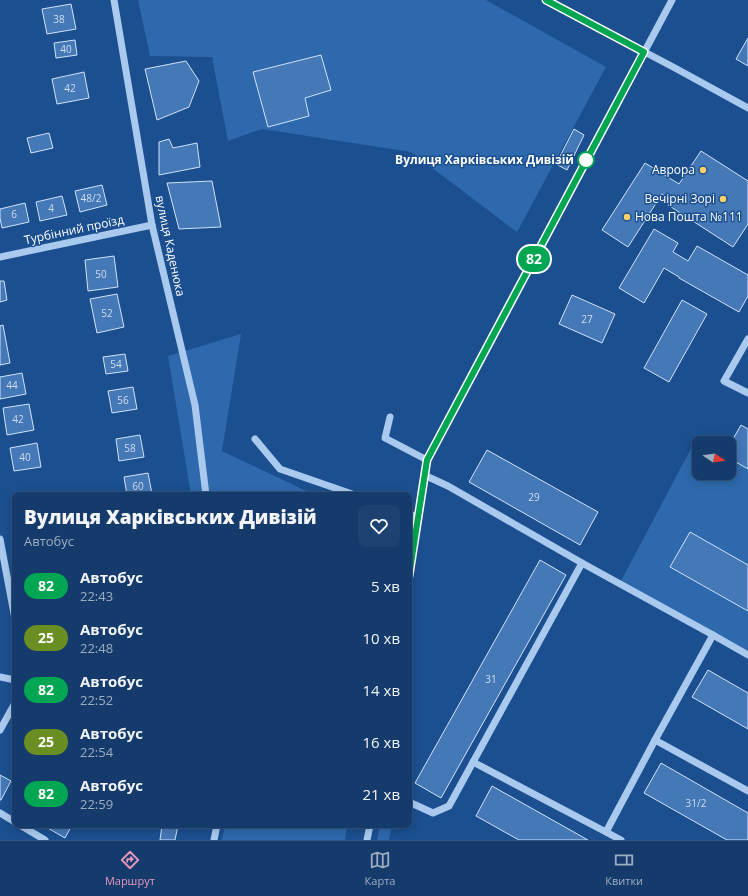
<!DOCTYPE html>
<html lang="uk">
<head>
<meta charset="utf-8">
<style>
  body { margin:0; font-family:"Open Sans",sans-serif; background:#1d4271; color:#f1f3f6; height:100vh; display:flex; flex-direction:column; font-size:15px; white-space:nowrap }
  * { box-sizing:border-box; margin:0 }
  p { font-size:13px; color:#9dadc1 }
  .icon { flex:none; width:22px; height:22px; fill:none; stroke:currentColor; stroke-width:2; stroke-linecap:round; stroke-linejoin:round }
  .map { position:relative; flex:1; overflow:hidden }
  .drawer { position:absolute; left:12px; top:492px; width:400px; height:336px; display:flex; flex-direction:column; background:#143b6b; border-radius:8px; box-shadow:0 2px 10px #0003,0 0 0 1px #33557e }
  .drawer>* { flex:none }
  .badge { padding:0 8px; border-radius:13px; font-size:14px; line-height:26px }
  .needle { width:26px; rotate:103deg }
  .fabs { position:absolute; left:692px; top:436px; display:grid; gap:8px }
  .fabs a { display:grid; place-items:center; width:44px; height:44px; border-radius:8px; background:#143b6b; box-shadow:0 2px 10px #0003,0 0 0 1px #33557e; font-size:20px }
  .map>.badge { position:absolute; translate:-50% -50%; box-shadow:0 0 0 2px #fff }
  .round { display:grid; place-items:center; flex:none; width:42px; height:42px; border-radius:8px; background:#1d4271 }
  .overview { display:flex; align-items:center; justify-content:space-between; height:68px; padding:0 12px }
  h1 { font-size:19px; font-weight:800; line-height:30px }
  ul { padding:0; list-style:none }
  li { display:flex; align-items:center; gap:12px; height:52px; padding:0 12px }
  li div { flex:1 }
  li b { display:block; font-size:15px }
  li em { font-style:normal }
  li .badge { min-width:44px; font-weight:700; text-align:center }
  .dock { display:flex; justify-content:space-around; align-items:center; height:56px; border-top:1px solid #33557e; background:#143b6b; font-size:11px; color:#9dadc1 }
  .dock a { display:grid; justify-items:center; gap:2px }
  .dock .selected { color:#e797bd }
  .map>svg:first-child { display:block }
</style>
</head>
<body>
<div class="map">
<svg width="748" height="840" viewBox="0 0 748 840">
  <rect width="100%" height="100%" fill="#1b4f8f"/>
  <g fill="#2e69ad">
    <path d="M138,0h348l120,67 -89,165 -106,-80 -149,-23 -34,12 -16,-84 -62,-1z"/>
    <path d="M241,334l-19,117 93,44h-124l-23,-139z"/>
    <path d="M696,439l7,4h-4v30h30v-15l19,11v184l-127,-72z"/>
    <path d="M225,825h122l-2,15h-123z"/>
    <path d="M380,825h12l-3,15h-12z"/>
  </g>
  <g fill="#4478b7" stroke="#cfe3fa">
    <path d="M71,4l5,25 -29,5 -5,-25z"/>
    <path d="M748,38v28l-12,-7z"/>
    <path d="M75,40l2,15 -21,3 -2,-15z"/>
    <path d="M321,55l10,35 -26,8 4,18 -41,11 -15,-55z"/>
    <path d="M186,61l13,20 -10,26 -32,13 -12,-51z"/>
    <path d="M84,72l5,26 -32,6 -5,-25z"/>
    <path d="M574,129l10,6 -17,35 -11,-6z"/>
    <path d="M49,133l4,15 -22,5 -4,-15z"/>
    <path d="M169,139l4,9 24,-5 3,24 -41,8v-33z"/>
    <path d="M701,151l47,30v43l-15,23 -65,-42 3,-5 -9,-6 -34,53 -26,-17 43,-67 34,21z"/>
    <path d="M212,181l9,46 -42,2 -12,-46z"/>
    <path d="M102,185l5,20 -27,7 -5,-21z"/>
    <path d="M62,196l5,19 -27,6 -4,-19z"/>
    <path d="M25,203l4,19 -27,6 -2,-10v-9z"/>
    <path d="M654,229l24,14 -5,9 15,9 9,-15 51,29v21l-9,16 -60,-34v-1l-15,-9 -20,35 -25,-15z"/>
    <path d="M114,256l4,31 -30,4 -3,-31z"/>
    <path d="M0,281h4l3,19 -7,2z"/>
    <path d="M117,294l7,33 -27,6 -7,-34z"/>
    <path d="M572,295l43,19 -13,29 -43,-19z"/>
    <path d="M682,300l25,14 -38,68 -25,-14z"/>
    <path d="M3,325l7,38 -10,2v-39z"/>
    <path d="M125,354l3,17 -22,3 -3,-17z"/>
    <path d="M22,373l4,21 -26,5v-22z"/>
    <path d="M133,387l4,22 -25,4 -4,-22z"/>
    <path d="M29,404l5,26 -27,5 -4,-27z"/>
    <path d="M741,425l7,4v40l-19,-11v-12z"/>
    <path d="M140,435l4,22 -25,4 -3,-22z"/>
    <path d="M37,443l4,24 -27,4 -4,-23z"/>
    <path d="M487,450l111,62 -18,33 -111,-63z"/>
    <path d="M148,473l4,21 -25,1 -3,-18z"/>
    <path d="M690,532l58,33v46l-78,-44z"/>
    <path d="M540,560l26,15 -125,223 -26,-15z"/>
    <path d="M708,670l40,23v36l-56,-32z"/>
    <path d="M661,763l87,50v27h-21l-83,-47z"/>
    <path d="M0,775l11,6 -10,19h-1z"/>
    <path d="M492,786l96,54h-69l-43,-24z"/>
    <path d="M47,825h25l-7,13 -19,-11z"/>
    <path d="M162,825h16l-3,15h-15z"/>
  </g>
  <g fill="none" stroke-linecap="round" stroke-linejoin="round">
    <g stroke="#a9c9ee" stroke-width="7">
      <path d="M114,0l38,225 43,180 11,90"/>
      <path d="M546,0l129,68 73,40"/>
      <path d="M0,257l152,-32"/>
      <path d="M748,339l-24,42 24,12"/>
      <path d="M390,417l-5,21 42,22"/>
      <path d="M255,439l25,30 75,26"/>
      <path d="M409,514l9,3"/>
      <path d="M0,539l15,80"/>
      <path d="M409,576l18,-116 245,-460"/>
      <path d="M713,635l35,20"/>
      <path d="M0,677l15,3"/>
      <path d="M0,730l15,-27"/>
      <path d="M655,740l93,51"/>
      <path d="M473,762l133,70 49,-92 58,-105 -131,-72"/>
      <path d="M409,802l24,11 16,-7 133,-243 -134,-77 -24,-11"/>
      <path d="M0,813l15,9"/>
      <path d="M20,825l25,15"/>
      <path d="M606,832l15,8"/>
      <path d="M214,840l3,-15"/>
      <path d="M367,840l3,-15"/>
    </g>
  </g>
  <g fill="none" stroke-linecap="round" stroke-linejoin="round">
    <g stroke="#fff" stroke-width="9">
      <path id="line" d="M409,576l18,-116 217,-408 -98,-52"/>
    </g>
    <use href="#line" stroke="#00a651" stroke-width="6"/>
  </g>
  <circle fill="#fff" stroke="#00a651" stroke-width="2" cx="586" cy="160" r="8"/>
  <g fill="#ffd166" stroke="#1b4f8f" stroke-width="1.5">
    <circle cx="703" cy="170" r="4"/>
    <circle cx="723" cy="199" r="4"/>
    <circle cx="627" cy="217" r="4"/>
  </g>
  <g text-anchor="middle" stroke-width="3" stroke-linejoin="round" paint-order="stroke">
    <g font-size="10" fill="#d0dded">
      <text x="59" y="23">38</text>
      <text x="66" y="53">40</text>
      <text x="70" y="92">42</text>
      <text x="91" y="202">48/2</text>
      <text x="51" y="212">4</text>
      <text x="14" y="218">6</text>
      <text x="101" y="278">50</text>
      <text x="107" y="317">52</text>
      <text x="587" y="323">27</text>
      <text x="116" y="368">54</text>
      <text x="12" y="389">44</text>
      <text x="123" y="404">56</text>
      <text x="18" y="423">42</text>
      <text x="130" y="452">58</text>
      <text x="25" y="461">40</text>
      <text x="138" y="490">60</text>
      <text x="534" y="501">29</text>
      <text x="491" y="683">31</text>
      <text x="696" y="807">31/2</text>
    </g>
    <g font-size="12" font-weight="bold" fill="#fff" stroke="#1b4f8f" text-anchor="end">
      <text x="574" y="164">Вулиця Харківських Дивізій</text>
    </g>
    <g font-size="12" fill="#fff" stroke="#1b4f8f" text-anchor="end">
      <text x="695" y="174">Аврора</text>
      <text x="715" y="203">Вечірні Зорі</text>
      <text x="635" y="221" text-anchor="start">Нова Пошта №111</text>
    </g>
    <g font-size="12" fill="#fff" stroke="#1b4f8f">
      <text transform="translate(74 230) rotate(-12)" y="4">Турбінний проїзд</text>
      <text transform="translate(170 246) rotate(78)" y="4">вулиця Каденюка</text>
    </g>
  </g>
</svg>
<div class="fabs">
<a><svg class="needle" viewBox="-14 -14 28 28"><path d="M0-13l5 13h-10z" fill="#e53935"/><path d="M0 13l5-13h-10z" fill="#9dadc1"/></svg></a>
</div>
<b class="badge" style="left:534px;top:259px;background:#00a651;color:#fff">82</b>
<section class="drawer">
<div class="overview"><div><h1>Вулиця Харківських Дивізій</h1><p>Автобус</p></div><a class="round"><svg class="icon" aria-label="heart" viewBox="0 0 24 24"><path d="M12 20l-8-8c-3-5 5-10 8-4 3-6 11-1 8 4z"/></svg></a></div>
<ul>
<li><span class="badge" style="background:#00a651;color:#fff">82</span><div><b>Автобус</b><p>22:43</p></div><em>5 хв</em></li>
<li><span class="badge" style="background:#6b8e23;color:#fff">25</span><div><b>Автобус</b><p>22:48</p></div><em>10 хв</em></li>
<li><span class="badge" style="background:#00a651;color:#fff">82</span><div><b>Автобус</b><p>22:52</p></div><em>14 хв</em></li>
<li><span class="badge" style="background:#6b8e23;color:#fff">25</span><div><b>Автобус</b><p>22:54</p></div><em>16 хв</em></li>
<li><span class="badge" style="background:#00a651;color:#fff">82</span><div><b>Автобус</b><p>22:59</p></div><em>21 хв</em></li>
</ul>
</section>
</div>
<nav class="dock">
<a class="selected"><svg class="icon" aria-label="directions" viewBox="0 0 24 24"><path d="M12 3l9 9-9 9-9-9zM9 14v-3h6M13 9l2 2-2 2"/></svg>Маршрут</a>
<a><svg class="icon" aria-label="map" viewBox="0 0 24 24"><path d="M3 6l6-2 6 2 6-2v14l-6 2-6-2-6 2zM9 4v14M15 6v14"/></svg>Карта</a>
<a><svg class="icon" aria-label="tickets" viewBox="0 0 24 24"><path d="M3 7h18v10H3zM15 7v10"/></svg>Квитки</a>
</nav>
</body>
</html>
